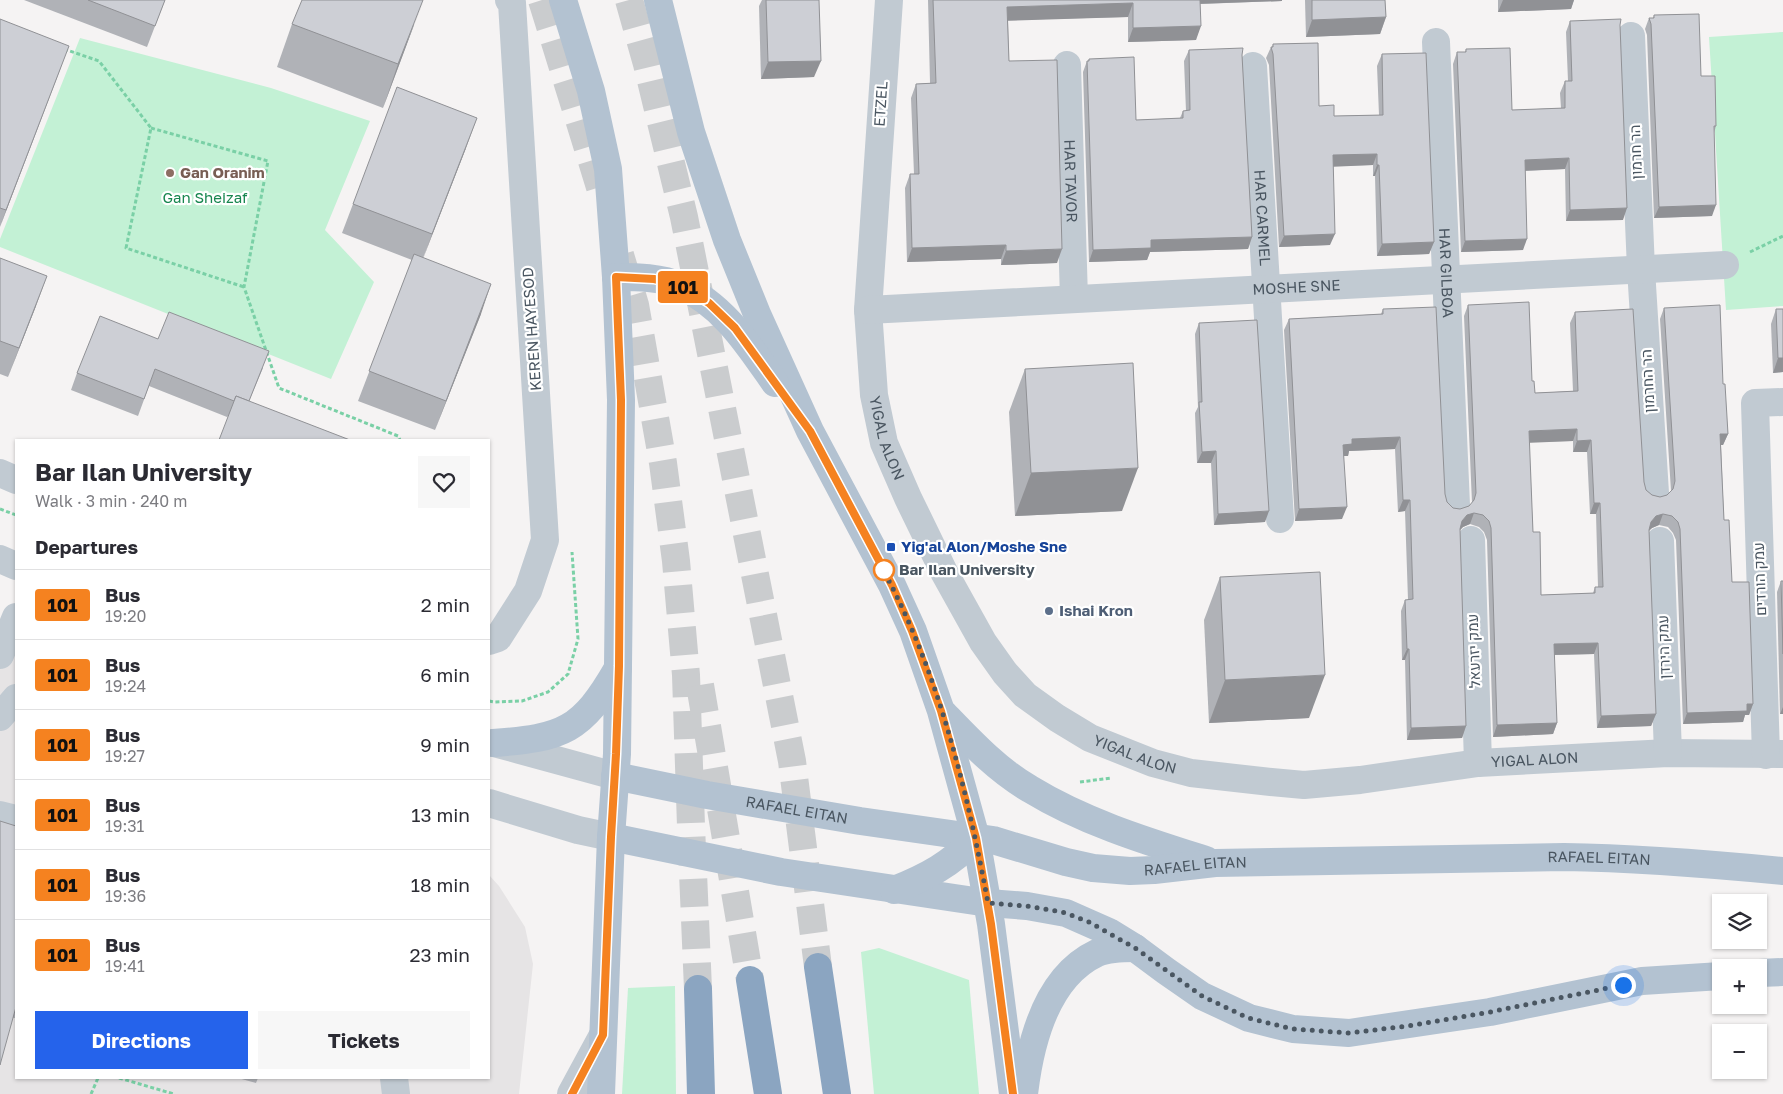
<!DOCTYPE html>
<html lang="en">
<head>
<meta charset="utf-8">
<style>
  body { margin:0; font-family:"Golos Text",Heebo,sans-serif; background:#f7f7f7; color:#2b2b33; height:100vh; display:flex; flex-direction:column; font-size:19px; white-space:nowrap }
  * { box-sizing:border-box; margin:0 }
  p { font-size:16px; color:#7c7c81 }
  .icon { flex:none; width:28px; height:28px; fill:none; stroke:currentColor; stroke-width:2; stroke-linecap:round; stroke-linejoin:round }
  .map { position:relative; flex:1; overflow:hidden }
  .drawer { position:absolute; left:15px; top:439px; width:475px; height:640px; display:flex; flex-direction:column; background:#fff; border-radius:0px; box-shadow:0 1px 4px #0004 }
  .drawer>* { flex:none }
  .badge { padding:0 10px; border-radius:4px; font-size:18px; line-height:32px }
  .fabs { position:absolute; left:1712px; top:894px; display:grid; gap:10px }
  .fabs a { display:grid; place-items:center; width:55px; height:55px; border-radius:0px; background:#fff; box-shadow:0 1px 4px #0004; font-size:25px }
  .you { position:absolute; width:25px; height:25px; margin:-12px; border:4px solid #fff; border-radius:50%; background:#1a73e8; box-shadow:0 0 0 8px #1a73e833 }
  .map>.badge { position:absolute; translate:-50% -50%; box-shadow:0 0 0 2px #fff }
  h2 { padding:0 20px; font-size:19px; line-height:45px }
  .round { display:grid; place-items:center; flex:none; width:52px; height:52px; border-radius:0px; background:#f7f7f7 }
  .head { display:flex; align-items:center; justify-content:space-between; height:85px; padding:0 20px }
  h1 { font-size:24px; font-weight:700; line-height:38px }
  .cta { display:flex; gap:10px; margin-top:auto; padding:10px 20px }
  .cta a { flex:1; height:58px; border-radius:0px; background:#2563eb; color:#fff; font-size:20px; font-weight:700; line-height:58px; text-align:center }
  .cta a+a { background:#f7f7f7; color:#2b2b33 }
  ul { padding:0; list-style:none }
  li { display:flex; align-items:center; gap:15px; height:70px; padding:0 20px; border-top:1px solid #e1e1e2 }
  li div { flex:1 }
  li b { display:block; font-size:19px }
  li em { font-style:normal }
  li .badge { min-width:55px; font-weight:700; text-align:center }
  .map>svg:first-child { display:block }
</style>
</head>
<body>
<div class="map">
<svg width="1783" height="1094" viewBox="0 0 1783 1094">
  <rect width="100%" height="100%" fill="#f5f3f3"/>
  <path fill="#e6e4e5" d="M0,630l16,7v441h473v-203l10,11 26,41 8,37 -14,130h-519z"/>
  <g fill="#c3f1d5">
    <path d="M1783,32v274l-57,4 -17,-273z"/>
    <path d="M80,38l191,50 99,33 -45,109 49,52 -43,97 -331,-132v-8z"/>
    <path d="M879,948l90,32 10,114h-105l-13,-142z"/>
    <path d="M675,986l1,108h-54l6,-106z"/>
  </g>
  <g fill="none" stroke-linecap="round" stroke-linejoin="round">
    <g stroke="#caccce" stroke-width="28" stroke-dasharray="28 14" stroke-linecap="butt">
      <path d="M542,0l58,187"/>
      <path d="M629,0l18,64 37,153 108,544 26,206"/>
      <path d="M620,255l15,50 28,158 13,98 10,114 5,151 7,163"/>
      <path d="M700,685l50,295"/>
    </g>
    <g stroke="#7ad0a6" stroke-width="3" stroke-dasharray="4 2.5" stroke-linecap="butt">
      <path d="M64,49l35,12 52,67 -25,120 118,39"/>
      <path d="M151,128l117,33 -24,126 35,101 119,48 2,4"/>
      <path d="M1750,252l33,-16"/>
      <path d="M0,509l16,6"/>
      <path d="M489,701l6,1 27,-1 26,-9 20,-18 10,-35 -6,-87"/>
      <path d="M1080,782l31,-4"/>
      <path d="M119,1078l55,16"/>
      <path d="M91,1094l7,-16"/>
    </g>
    <g stroke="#c1cad2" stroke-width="28">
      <path id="s1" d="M889,0l-21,310 6,85 10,48 24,55 36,74 39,70 22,31 20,22 32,23 33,20 63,25 38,10 80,9 33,3 56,-5 118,-17 190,-10 115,1"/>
      <path d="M1631,36l10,233 14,224"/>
      <path id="s2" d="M1436,42l20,463"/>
      <path id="s3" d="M1067,65l7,234"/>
      <path id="s4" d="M1253,66l27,453"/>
      <path id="s5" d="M868,310l857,-45"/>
      <path d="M0,473l16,7"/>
      <path d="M1471,540l7,223"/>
      <path d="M1660,541l8,212"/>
      <path d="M0,559l16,7"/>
      <path d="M489,641l9,-3 30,-47 17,-51 -33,-537 -3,-3"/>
      <path d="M0,655l16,-38"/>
      <path d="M0,717l16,-19"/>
      <path d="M494,743l121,33"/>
      <path d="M1766,755l-11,-352 28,-1"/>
      <path d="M489,803l89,27 33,7"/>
      <path d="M0,815l16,4"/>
      <path d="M394,1078l2,16"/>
      <path d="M571,1094l32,-59"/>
    </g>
    <g stroke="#b3c2d1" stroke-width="28">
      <path d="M563,0l28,91 17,78 8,108 5,123 -4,354 -6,83 -10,257"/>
      <path d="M658,0l33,132 36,108 30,74 53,117 82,154 21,46 28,80 35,127 15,86 22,170"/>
      <path d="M616,277c21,0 45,0 64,9 44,19 69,60 95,97"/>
      <path d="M944,714c26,27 53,56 86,75 54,33 116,52 176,71"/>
      <path d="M493,743c70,-5 89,-12 125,-75"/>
      <path id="s6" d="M615,776l92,19 153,26 133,19 73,22 27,6 37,3 24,-1 61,-7 349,-6c73,1 146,7 219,14"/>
      <path d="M611,837l170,35 207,31 39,3 39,7 43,19 26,16 31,23 36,25 47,22 44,11 56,4 141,-21 152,-31 79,-5"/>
      <path d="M894,890c33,-13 57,-26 82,-52"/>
      <path d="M1759,973l24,-1"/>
      <path d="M1024,1094c6,-51 22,-117 73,-141 12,-5 26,-5 38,-5"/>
    </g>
    <g stroke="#8ba5c1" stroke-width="28">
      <path d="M818,967l19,127"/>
      <path d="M750,980l18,114"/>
      <path d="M698,989l3,105"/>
    </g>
  </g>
  <g fill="#b0b2b7" fill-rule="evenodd">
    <path d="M24,0h141l-18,47z"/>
    <path d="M762,0h57l-5,77 -53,2 -2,-73z"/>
    <path d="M928,0h354v1l-82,3 -4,36 -68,2v-25l-120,3 1,41 48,202 -56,2v-6l-94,3 -2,-74 5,-14h4l-3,-76 5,-14 14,-1z"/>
    <path d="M1305,0h80l1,17 -6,17 -74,3z"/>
    <path d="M1498,0h76l-3,9 -73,3z"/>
    <path d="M1654,15l47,61 15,50 -2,7 -2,83 -58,2 -7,-183 -2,-6 4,-11h4z"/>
    <path d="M0,19l61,48 -61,160z"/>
    <path d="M1570,21l50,4 3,195 -57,1 -1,-52 -40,2 -2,79 -62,2 -8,-188 4,-12h8l1,-3 46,61 49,-2 -1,-15 5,-12h3l-2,-49z"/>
    <path d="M292,24l122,1 -31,83 -106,-41z"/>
    <path d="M1273,44l46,62 15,10 45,-1 -2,-49 5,-12 52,188 -5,12 -52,2 -2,-80h-2v-11l-40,1 -3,79 -51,2 -10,-182 -3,-7 5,-11h1z"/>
    <path d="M1189,50l53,5 10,182 -4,12 -98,3 -3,8 -58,2 -6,-190 4,-11h1l1,-2 47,61 44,-2 3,-7h3l-2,-50z"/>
    <path d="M466,148l-43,110 58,56 -46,116 -77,-29 54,-141 -70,-27 11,-29z"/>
    <path d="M0,258l36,48 -28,71 -8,-3z"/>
    <path d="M1468,305l64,76 3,12 38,-2 -3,-68 5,-11 71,178 6,5 8,2 7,-2 4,-4 -11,-172 4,-11 59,76 5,50 -5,11h-2l3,75 8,62 21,122 -4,11h-4l-2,7 -60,2 -7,-184 -3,-7 -5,-6 -9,-2 -7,3 -3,3 7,183 -5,12 -54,2 -3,-74 -40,1 3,68 -4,11 -60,3 -6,-197 -3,-8 -5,-5 -9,-3 -7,3 -3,3 6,196 -4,12 -55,2 -2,-80h-3l-1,-49 4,-11h3l-3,-89 -7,1 -3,-63 -46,2 -1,5h-4l-2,63 -47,2 -11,-191 5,-11 92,-5 2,-5 64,193 6,6 7,1 9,-3 3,-3 -8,-187zM1573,441v11h14l3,62h6l2,73h-3l-2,6 -52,2 -8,-63 -4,-90z"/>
    <path d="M1776,309l7,63 -10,1 -2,-49z"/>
    <path d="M1199,323l66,199 -51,3 -3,-62h-14l-2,-50 3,-6 -3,-73z"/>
    <path d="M158,339l105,29 -14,33 -22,16 -78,-31 -11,30 -67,-26 6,-17z"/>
    <path d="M1025,369l97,142 -107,5 -6,-104z"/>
    <path d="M1220,577l89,141 -100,5 -5,-103z"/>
    <path d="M1781,581h2v133h-3l-3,-122z"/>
    <path d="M16,826v192h-3z"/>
    <path d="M238,1078h20l-2,5z"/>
  </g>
  <g fill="#909195">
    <path d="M424,0l-10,25 -31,83 15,-44z"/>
    <path d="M1196,0h86v1l-87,3z"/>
    <path d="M1503,0h71l-3,9 -73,3z"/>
    <path d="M1133,3l-5,14 -126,4 5,-14z"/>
    <path d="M1386,17l-6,17 -74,3 6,-17z"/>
    <path d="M1201,26l-5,14 -68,2 5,-14z"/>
    <path d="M69,46l-8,21 -61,160 6,-17z"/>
    <path d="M821,61l-7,16 -53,2 7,-17z"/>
    <path d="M477,118l-11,30 -45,116 11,-30z"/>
    <path d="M1377,154l-4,11 -45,2 5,-12z"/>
    <path d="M1569,158l-4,11 -44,2 4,-11z"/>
    <path d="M1377,165h2l-4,11h-2z"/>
    <path d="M1716,205l-4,11 -58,2 5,-11z"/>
    <path d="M1627,208l-4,12 -57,1 4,-11z"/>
    <path d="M1335,234l-5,11 -51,2 5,-11z"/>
    <path d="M1252,237l-4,12 -98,3 -3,8 -58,2 4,-12 58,-10z"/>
    <path d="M1527,239l-4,11 -62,2 4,-11z"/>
    <path d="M1434,242l-5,12 -52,2 5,-12z"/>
    <path d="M1006,245l-5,14 -94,3 5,-14z"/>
    <path d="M1062,249l-5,14 -56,2 5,-14z"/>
    <path d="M47,276l-11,30 -28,71 11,-29z"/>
    <path d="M491,284l-10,30 -46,116 11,-29z"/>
    <path d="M1778,358h5v14l-10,1z"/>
    <path d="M1577,429l-4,12 -48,2 4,-12z"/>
    <path d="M1720,434h8l-5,11h-7z"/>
    <path d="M1400,437l-5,12 -46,2 -1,5h-9l4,-11 9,-6z"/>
    <path d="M1591,440l-4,12h-14l4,-11z"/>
    <path d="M1216,451l-5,12h-14l5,-11z"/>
    <path d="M1138,468l-16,43 -107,5 16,-43z"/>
    <path d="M1403,500h7l-5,11 -7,1z"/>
    <path d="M1594,503h6l-4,11h-6z"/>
    <path d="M1347,507l-5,12 -47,2 4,-12z"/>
    <path d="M1269,511l-4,11 -51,3 4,-11z"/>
    <path d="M1474,513l-4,11 -7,3 -5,5 4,-11 5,-6z"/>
    <path d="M1663,514l-4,11 -7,3 -6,5 5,-11 5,-6z"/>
    <path d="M1598,643l-4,11 -44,1 4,-11z"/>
    <path d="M1407,649h2l-4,11h-3z"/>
    <path d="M1325,675l-16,43 -100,5 16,-43z"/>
    <path d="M1747,704h6l-4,11h-4l-2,7 -60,2 4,-11z"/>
    <path d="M1783,707v7h-3z"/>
    <path d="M1656,714l-5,12 -54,2 4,-12z"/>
    <path d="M1557,723l-4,11 -60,3 4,-12z"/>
    <path d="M1466,726l-4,12 -55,2 4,-12z"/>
  </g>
  <g fill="#cdcfd5" stroke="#909195" fill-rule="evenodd">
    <path d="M88,0h77l-10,26z"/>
    <path d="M302,0h121l-25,64 -106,-40z"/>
    <path d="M766,0h53l2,61 -53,1z"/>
    <path d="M933,0h267l1,26 -68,2v-25l-126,4 2,54 48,-1 5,189 -56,2v-6l-94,3 -2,-74h9l-3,-90 20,-1z"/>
    <path d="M1312,0h73l1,17 -74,3z"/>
    <path d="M1699,14l2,62h14l1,50h-2l2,79 -57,2 -8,-183 -2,-6h5v-3z"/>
    <path d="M0,19l69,27 -63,164 -6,-2z"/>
    <path d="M1621,19l-1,6 7,183 -57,2 -1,-52 -44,2 2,79 -62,2 -8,-189h9v-3l44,-1 2,62 53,-2v-27h7l-2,-60z"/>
    <path d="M1318,43l1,63 15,-1v11l49,-1 -1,-61 44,-1 8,189 -52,2 -3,-79h-2v-11l-44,1 2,79 -51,2 -11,-182 -2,-7h2v-3z"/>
    <path d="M1243,48l-1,7 10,182 -101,3v8l-58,2 -6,-189h2v-2l45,-2 2,63 47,-2v-7l7,-1 -1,-60z"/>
    <path d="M397,87l80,31 -45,116 -79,-30z"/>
    <path d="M414,254l77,30 -45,117 -77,-30z"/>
    <path d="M0,258l47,18 -28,72 -19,-7z"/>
    <path d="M1529,302l3,79h2l1,12 43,-2 -3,-79 58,-3 11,173 2,8 6,5 8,2 7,-2 6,-6 2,-8 -11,-173 56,-3 3,79h2l3,50h-8l4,86h5l3,62h17l4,122h-6v7l-60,2 -7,-184 -2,-7 -6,-6 -9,-2 -7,2 -5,6 -2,8 7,184 -55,2 -3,-73 -44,1 3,79 -60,2 -6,-197 -2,-7 -6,-6 -9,-2 -7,2 -5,6 -2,8 6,197 -55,2 -2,-79h-2l-2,-49 8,-1 -3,-99h-7l-3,-63 -48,2v5l-9,1 4,62 -48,2 -10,-190 94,-5v-5l53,-2 9,187 2,8 6,6 7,1 9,-3 5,-6 2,-7 -8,-188zM1577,429v12l14,-1 3,63h6l3,84h-8v6l-54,2 -1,-63h-7l-4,-101z"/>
    <path d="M1776,309h7v49h-5z"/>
    <path d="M169,312l100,39 -20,50 -13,-5 -2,5 -79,-32 -11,30 -67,-26 23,-57 58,23z"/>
    <path d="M1257,320l12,191 -51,3 -2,-63 -14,1 -3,-50h3l-3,-79z"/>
    <path d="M1133,363l5,105 -107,5 -6,-104z"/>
    <path d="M236,396l114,44h-131z"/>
    <path d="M1320,572l5,103 -100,5 -5,-103z"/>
    <path d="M1781,581h2v73z"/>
    <path d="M0,821l16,5v181l-16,58z"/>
  </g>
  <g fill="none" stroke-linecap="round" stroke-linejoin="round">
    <g stroke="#fff" stroke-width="11">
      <path id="line" d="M572,1094l31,-59 8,-198 5,-83 3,-88 2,-266 -5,-123 38,2 26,6 29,18 26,25 75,103 82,154 20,46 29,80 35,127 15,86 22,170"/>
    </g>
    <use href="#line" stroke="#f58220" stroke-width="8"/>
    <path stroke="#4a5661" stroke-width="5" stroke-dasharray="0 9" d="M884,570l-2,-2c56,101 85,222 106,335l39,3 18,3 21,4 23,9 46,26 67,48 46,22 45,11 56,4 59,-7 82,-14 133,-27"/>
  </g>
  <circle fill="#8d6e63" stroke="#fff" stroke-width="2" cx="170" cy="173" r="5"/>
  <rect fill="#1a4fb4" stroke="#fff" stroke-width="2" x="886" y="542" width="10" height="10" rx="2.5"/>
  <circle fill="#fff" stroke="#f58220" stroke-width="2.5" cx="884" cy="570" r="10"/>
  <circle fill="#5c6f8a" stroke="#fff" stroke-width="2" cx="1049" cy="611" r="5"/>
  <g text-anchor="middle" stroke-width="4.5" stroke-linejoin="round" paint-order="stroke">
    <g font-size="15" fill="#4a5661" stroke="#fff">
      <text transform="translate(881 104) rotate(-86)" y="5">ETZEL</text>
      <text transform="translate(1636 152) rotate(-92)" y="5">הר חרמון</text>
      <text dy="5" stroke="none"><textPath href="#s3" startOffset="116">HAR TAVOR</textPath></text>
      <text dy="5" stroke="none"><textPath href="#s4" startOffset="152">HAR CARMEL</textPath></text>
      <text dy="5" stroke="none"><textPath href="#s2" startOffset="231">HAR GILBOA</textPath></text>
      <text dy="5" stroke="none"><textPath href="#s5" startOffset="429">MOSHE SNE</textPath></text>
      <text transform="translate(532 329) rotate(-94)" y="5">KEREN HAYESOD</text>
      <text transform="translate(1648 381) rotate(-93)" y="5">הר החרמון</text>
      <text dy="5" stroke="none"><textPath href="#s1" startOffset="441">YIGAL ALON</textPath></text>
      <text transform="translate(1760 579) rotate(-92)" y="5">עמק הורדים</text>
      <text transform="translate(1664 647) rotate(-92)" y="5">עמק הירדן</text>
      <text transform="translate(1474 651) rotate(-92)" y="5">עמק יזרעאל</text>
      <text dy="5" stroke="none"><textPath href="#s1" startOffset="861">YIGAL ALON</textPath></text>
      <text dy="5" stroke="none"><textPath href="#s1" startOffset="1266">YIGAL ALON</textPath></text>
      <text dy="5" stroke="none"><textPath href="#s6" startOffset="185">RAFAEL EITAN</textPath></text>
      <text dy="5" stroke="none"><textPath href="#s6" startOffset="994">RAFAEL EITAN</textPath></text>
      <text dy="5" stroke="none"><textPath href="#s6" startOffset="590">RAFAEL EITAN</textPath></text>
    </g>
    <g font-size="15" font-weight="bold" fill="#785e54" stroke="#fff" text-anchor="start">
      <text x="180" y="178">Gan Oranim</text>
    </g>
    <g font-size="15" fill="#17864f" stroke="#fff">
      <text x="205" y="203">Gan Sheizaf</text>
    </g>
    <g font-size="15" font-weight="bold" fill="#164399" stroke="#fff" text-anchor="start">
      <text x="901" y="552">Yig'al Alon/Moshe Sne</text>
    </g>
    <g font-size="15" font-weight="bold" fill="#4a5661" stroke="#fff" text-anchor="start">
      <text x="899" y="575">Bar Ilan University</text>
    </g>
    <g font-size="15" font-weight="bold" fill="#4e5e75" stroke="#fff" text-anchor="start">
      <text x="1059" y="616">Ishai Kron</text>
    </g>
  </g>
</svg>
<div class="fabs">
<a><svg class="icon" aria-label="layers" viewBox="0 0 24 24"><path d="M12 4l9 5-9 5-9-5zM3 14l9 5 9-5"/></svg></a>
<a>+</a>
<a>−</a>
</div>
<div class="you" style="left:1623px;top:985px"></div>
<b class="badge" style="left:683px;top:287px;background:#f58220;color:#111">101</b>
<section class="drawer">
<div class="head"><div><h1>Bar Ilan University</h1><p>Walk · 3 min · 240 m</p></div><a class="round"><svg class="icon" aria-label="heart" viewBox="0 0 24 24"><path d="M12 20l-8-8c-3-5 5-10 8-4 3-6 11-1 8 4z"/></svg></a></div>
<h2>Departures</h2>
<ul>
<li><span class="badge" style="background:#f58220;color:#111">101</span><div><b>Bus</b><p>19:20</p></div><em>2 min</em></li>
<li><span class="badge" style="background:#f58220;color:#111">101</span><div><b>Bus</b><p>19:24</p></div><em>6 min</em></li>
<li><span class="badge" style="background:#f58220;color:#111">101</span><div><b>Bus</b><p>19:27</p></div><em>9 min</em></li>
<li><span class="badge" style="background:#f58220;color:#111">101</span><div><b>Bus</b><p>19:31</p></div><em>13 min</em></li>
<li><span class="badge" style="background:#f58220;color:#111">101</span><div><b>Bus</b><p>19:36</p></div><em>18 min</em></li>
<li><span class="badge" style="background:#f58220;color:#111">101</span><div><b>Bus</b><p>19:41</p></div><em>23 min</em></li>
</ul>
<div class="cta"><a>Directions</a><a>Tickets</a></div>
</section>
</div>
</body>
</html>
